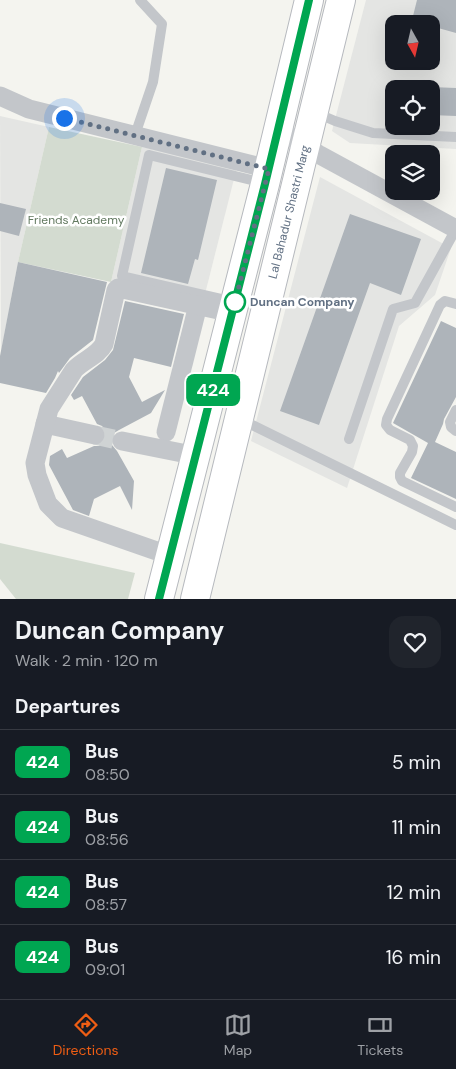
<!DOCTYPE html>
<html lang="en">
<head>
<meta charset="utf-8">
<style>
  body { margin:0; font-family:"DM Sans",sans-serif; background:#20242c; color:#f1f3f6; height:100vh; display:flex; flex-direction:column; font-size:19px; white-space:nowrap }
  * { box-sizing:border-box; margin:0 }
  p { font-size:16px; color:#9ea1a6 }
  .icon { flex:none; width:28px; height:28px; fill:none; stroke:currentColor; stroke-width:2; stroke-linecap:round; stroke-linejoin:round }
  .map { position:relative; height:599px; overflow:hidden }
  .details { display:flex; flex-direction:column; background:#171b24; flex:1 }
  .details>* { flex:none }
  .badge { padding:0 10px; border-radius:8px; font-size:18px; line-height:32px }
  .needle { width:32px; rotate:172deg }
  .tools { position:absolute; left:385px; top:15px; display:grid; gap:10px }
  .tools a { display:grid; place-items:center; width:55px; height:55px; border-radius:10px; background:#171b24; box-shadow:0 5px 20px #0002; font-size:25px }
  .you { position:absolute; width:25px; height:25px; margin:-12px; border:4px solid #fff; border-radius:50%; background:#1a73e8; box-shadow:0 0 0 8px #1a73e833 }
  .map>.badge { position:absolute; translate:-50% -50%; box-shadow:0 0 0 2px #fff }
  h2 { padding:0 15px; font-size:19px; line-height:45px }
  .round { display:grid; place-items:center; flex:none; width:52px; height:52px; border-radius:15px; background:#20242c }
  .overview { display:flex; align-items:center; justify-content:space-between; height:85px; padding:0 15px }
  h1 { font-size:24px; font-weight:700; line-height:38px }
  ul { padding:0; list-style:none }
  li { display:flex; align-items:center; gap:15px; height:65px; padding:0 15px; border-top:1px solid #363941 }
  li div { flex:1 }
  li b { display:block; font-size:19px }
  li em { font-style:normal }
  li .badge { min-width:55px; font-weight:700; text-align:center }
  .tab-bar { display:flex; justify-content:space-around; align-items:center; height:70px; border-top:1px solid #363941; background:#171b24; font-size:14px; color:#9ea1a6 }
  .tab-bar a { display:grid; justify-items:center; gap:2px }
  .tab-bar .current { color:#ef5e14 }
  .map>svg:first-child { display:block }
</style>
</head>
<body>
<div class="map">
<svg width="456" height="599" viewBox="0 0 456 599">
  <rect width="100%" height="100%" fill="#f4f4ef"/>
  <g fill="#e4e5e3" fill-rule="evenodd">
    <path d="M366,0h90v149l-106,-6 -18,-12zM394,24h37v37h-37zM394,89h37v37h-37z"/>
    <path d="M0,116l49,11 -31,135 -17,90z"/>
    <path d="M142,147l95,20 -34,135 -92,-20z"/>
    <path d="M320,177l131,71 -16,47 -36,31 -52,162 -96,-47z"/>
  </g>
  <g fill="#d3dbd0">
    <path d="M49,127l93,20 -31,135 -93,-20z"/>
    <path d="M0,543l135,30 -7,26h-112l-16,-20z"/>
  </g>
  <g fill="#aeb4ba">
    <path d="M417,0h39v33l-25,-7v-2h-20z"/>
    <path d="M431,87l25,1v28l-25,-1z"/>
    <path d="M166,168l51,12 -19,80 -3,-1 -7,25 -47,-11z"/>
    <path d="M0,203l26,6 -7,27 -19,-5z"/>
    <path d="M350,214l71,25 -20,56 -31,-12 -51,142 -39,-14z"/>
    <path d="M18,262l89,20 -14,58 -23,18 -11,15 -1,-2 -3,7 -9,15 -46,-10v-27z"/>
    <path d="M125,301l59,13 -13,53 -37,-9 -5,19 13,25 23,-12 -14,23 -32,17 -5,3 -3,5 1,7 5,6 17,30 -2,29 -12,-24 -26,13 -5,17 -16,-6 -24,-45 1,-9 12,-7 5,9 27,-12h5l4,-3 3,-5v-7l-4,-5 -5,-2 -15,-28 -8,4 -3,-5 12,-18 22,-17 8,-10z"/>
    <path d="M441,321l15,7v69l-12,22 -1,5 -8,18 21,10v47l-45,-21 17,-35 -35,-20z"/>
  </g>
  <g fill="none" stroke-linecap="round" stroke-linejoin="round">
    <path stroke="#cfd3d4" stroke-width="19" stroke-dasharray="19 9" stroke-linecap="butt" d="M95,435l27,6"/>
    <g stroke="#b6b9be" stroke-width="30">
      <g id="primary">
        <path d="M159,599l106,-415 44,-184"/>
        <path d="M195,599l146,-599"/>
      </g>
    </g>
    <g stroke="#c3c6ca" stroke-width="10">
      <path d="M314,112l21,9 38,12 83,4"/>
      <path d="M135,135l18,-53 9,-58 -22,-24"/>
      <path d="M235,302l-113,-26 27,-121 115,28"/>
      <path d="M456,304l-11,-3 -5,4 -53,114 -1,6 4,5 20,10 3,6 -1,6 -12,21v4l2,4 54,26"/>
      <path d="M456,410l-6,12 1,5 5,4"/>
      <path d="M240,419l216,106"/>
      <path d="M349,439l44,-130 22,-6 41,-74"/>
    </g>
    <g stroke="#c3c6ca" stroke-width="19">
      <path d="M0,96l29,13 240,60"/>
      <path d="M278,129l40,25 138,75"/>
      <path d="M45,424l50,11"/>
      <path d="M166,432l32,-127"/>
      <path d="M122,441l75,15"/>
      <path d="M171,556l-109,-38 -14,-14 -11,-29 -2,-12 14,-54 25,-39c9,-10 24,-14 30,-26l12,-54 2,-2 114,25"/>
    </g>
    <use href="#primary" stroke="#fff" stroke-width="28"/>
  </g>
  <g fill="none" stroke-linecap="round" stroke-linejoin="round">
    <g stroke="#fff" stroke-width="11">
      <path id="line" d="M159,599l106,-415 44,-184"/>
    </g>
    <use href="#line" stroke="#00a651" stroke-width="8"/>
    <path stroke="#617083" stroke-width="5" stroke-dasharray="0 9" d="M64,118l205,51 -34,133"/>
  </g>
  <circle fill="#fff" stroke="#00a651" stroke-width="2.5" cx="235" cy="302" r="10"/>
  <g text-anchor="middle" stroke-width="5" stroke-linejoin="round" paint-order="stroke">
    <g font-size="12" fill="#617083" stroke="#fff">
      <text transform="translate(289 212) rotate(-76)" y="4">Lal Bahadur Shastri Marg</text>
    </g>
    <g font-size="12" fill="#627960" stroke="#fff">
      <text x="76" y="224">Friends Academy</text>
    </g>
    <g font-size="12" font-weight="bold" fill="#617083" stroke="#fff" text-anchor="start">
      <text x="250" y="306">Duncan Company</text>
    </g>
  </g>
</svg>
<div class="tools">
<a><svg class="needle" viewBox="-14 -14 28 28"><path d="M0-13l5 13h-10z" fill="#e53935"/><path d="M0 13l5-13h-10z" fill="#9ea1a6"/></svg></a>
<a><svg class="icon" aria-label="locate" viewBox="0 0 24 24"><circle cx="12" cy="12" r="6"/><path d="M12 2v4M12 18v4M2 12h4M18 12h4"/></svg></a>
<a><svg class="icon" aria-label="layers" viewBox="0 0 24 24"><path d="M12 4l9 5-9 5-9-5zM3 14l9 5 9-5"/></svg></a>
</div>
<div class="you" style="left:64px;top:118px"></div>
<b class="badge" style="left:213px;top:390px;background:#00a651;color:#fff">424</b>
</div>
<section class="details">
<div class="overview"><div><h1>Duncan Company</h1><p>Walk · 2 min · 120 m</p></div><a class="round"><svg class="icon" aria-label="heart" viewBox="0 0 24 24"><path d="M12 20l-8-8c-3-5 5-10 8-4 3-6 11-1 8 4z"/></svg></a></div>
<h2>Departures</h2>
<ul>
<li><span class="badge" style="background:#00a651;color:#fff">424</span><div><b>Bus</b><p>08:50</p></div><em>5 min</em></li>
<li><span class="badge" style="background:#00a651;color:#fff">424</span><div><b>Bus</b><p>08:56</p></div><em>11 min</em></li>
<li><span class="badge" style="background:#00a651;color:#fff">424</span><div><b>Bus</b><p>08:57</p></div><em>12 min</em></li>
<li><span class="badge" style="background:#00a651;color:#fff">424</span><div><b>Bus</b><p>09:01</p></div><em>16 min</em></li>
</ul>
</section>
<nav class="tab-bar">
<a class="current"><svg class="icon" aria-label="directions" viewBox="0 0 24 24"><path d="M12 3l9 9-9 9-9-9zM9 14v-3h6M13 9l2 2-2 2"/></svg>Directions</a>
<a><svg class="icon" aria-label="map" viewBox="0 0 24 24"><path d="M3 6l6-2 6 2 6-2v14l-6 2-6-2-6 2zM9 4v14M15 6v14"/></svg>Map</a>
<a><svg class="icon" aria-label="tickets" viewBox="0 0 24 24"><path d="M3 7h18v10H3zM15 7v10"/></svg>Tickets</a>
</nav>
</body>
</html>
